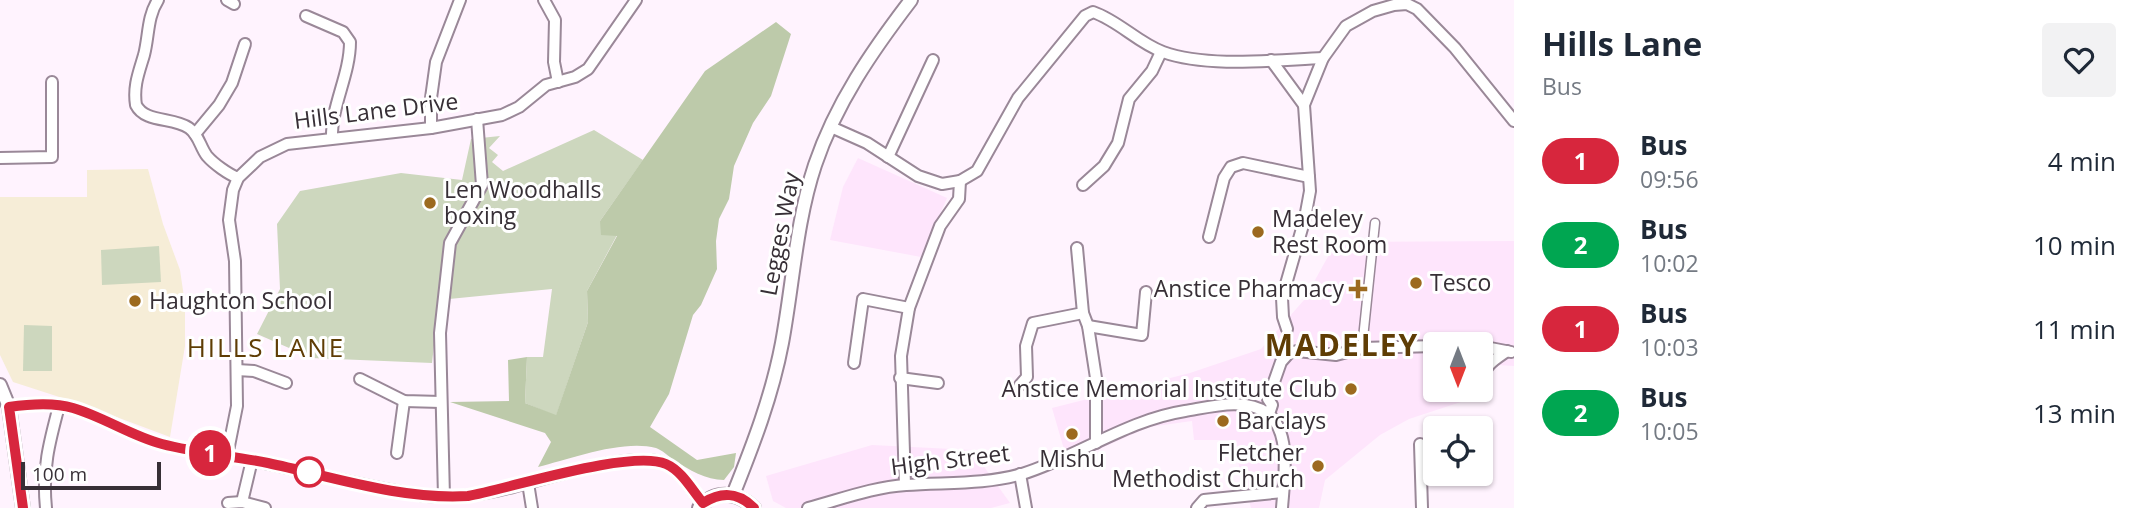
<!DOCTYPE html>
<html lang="en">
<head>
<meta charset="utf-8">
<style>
  body { margin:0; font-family:"Open Sans",sans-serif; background:#f2f2f3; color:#1f2937; height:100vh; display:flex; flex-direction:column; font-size:26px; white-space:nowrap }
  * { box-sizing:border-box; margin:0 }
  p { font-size:23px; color:#747a83 }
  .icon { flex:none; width:38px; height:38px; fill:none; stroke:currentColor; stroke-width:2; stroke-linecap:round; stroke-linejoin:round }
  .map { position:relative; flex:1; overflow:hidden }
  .sheet { display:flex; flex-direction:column; background:#fff; width:630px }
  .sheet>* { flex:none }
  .badge { padding:0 14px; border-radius:23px; font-size:24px; line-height:46px }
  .needle { width:46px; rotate:180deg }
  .buttons { position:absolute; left:1423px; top:332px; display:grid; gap:14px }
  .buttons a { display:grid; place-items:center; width:70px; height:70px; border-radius:7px; background:#fff; box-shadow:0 2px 5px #0004; font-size:35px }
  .scale { position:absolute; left:21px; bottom:18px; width:140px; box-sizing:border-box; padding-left:7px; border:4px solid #372f36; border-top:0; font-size:19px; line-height:24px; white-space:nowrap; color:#372f36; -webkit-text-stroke:5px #fff; paint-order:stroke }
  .map>.badge { position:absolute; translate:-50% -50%; box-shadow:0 0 0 4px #fff }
  .round { display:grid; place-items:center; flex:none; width:74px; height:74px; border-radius:7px; background:#f2f2f3 }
  .summary { display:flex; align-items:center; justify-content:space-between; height:119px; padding:0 28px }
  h1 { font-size:33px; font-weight:700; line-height:52px }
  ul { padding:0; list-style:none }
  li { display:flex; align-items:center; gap:21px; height:84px; padding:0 28px }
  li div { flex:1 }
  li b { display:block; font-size:26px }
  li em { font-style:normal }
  li .badge { min-width:77px; font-weight:700; text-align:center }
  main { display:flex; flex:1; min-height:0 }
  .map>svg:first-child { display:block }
</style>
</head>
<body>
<main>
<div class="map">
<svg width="1514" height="508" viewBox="0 0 1514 508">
  <rect width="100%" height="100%" fill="#fff3fe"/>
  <g fill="#fee5fc">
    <path d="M858,158l89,40 -26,59 -91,-17 13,-53z"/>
    <path d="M1514,241v125l-33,-2 -1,-19h-45v45h34l-2,10 -58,19 -29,16 -55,45 -6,28h-68l-19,-68h-38l-2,-19 -43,6 -81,36 -16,-55 138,-35 71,-24 43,-49 32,-58z"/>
    <path d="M872,445l100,5 38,53 -19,5h-205l-13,-7 -7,-25z"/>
  </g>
  <path fill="#f6edd7" d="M148,169l15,55 17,46 5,34v42l-15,91 -83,-31 -74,-24 -13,-27v-158h87v-27z"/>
  <g fill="#cdd7be">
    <path d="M594,130l49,30 -43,61 17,14 -30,56 1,31 -32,94 -31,-13 2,-46h16l9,-68 -113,11 -7,63 -120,-5 -55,-24 23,-45 -3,-65 23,-33 101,-18 61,7 9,-41 29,-3 -11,12 9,7 -6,7 11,9z"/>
    <path d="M159,246l2,36 -59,3 -1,-35z"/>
    <path d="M24,325l28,1v45h-29z"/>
  </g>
  <path fill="#bdcaaa" d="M776,22l15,12 -20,62 -18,27 -19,43 -5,33 -10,20 -3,22 1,28 -16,36 -8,10 -24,79 -19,33 47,33 39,-7 -2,14 -10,13c-18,0 -35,-10 -50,-20 -6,-4 -12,-10 -18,-12 -33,-9 -86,11 -118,19l13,-25 -6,-9 -95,-31 59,-1 -1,-41 19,-3 -2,46 31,12 32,-93 -1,-31 30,-55 -16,-1 -1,-14 105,-150z"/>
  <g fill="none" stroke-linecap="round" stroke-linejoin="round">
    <g stroke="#9a8898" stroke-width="11">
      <path id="pedestrian" d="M1362,348l13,-125"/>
    </g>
    <g stroke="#9a8898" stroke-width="14">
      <g id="minor">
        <path d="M158,0c-11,17 -9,36 -14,55 -5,17 -11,31 -8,50 9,18 37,12 53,23 10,7 11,19 18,28 7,8 21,18 31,22"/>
        <path d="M227,0l7,4"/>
        <path d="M544,0l11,20 -1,42 4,20"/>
        <path d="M306,16l37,16 7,10c0,33 -19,64 -18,96"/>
        <path d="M1271,60l33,45"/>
        <path d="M831,127l36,16 51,33 24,8 18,-3 17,-10 41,-73 67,-82 8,-4c26,9 45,31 70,40 44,16 112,8 160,6"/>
        <path d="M431,128v-30l5,-36 24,-62"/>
        <path d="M195,134l24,-29 13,-22 13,-39"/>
        <path d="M888,157l45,-97"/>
        <path d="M0,158l52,-1v-75"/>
        <path d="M1083,185l21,-19 14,-23 11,-44 23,-28 9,-19"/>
        <path d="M1209,237l15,-59 7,-11 12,-4 66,14"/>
        <path d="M1077,248l6,65 5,13 8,52v65"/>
        <path d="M1088,326l54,9 4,-43"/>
        <path d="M1287,329l-4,-12 -1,-19 23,-80 5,-27 -6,-86 19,-47 23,-32 27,-15 21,-6 13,-1 10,5 38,39 59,73"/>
        <path d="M1456,345h20"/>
        <path d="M1480,346l31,6"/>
        <path d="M854,363l9,-64 46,9"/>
        <path d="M237,370l17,1 32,12"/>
        <path d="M900,378l38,5"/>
        <path d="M360,379l44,22 37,1"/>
        <path d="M1480,379h3c1,-14 13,-20 24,-28"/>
        <path d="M1020,385l7,-8 -1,-31 7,-23 50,-10"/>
        <path d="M9,407c21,-3 43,-5 64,1 30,8 58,27 88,36 31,8 64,10 94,17 57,11 115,28 172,35 23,2 46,0 69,-5 38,-8 138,-43 171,-27 15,8 25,27 36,40"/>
        <path d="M1269,414l3,-9 -4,-6 13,-37 8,-9 8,-2 39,4 26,-7 73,-2"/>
        <path d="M1420,444l2,64"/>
        <path d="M397,453l7,-52"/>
        <path d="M227,456l10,-50 -2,-145 -6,-41 4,-30 5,-12 22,-21 27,-13 144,-16 71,-13 17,-8 27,-22 29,-8 13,-8 48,-69"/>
        <path d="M1020,474l6,34"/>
        <path d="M528,483l4,25"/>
        <path d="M905,485l-4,-129 8,-48 31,-82 19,-27 1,-18"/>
        <path d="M444,497l-4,-164 10,-90 32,-58 -5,-66"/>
        <path d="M242,502l10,-42"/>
        <path d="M228,503l14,-1 23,6"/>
        <path d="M46,508c-4,-38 3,-65 13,-102"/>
        <path d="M808,508c31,-8 65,-21 98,-23 39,-3 78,0 116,-11 55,-17 105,-54 163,-63 25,-4 60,-14 82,2 25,18 17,67 15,95"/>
        <path d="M1197,508l7,-8 79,-8"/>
      </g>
    </g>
    <g stroke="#9a8898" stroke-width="16">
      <g id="tertiary">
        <path d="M0,385l9,22 14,101"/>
        <path d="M733,495c20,-50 39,-99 49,-152 11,-59 14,-121 33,-178 21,-62 57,-114 96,-165"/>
        <path d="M699,508c16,-19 39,-16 55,0"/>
      </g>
    </g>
    <use href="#pedestrian" stroke="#fff" stroke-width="8"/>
    <use href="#minor" stroke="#fff" stroke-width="10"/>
    <use href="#tertiary" stroke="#fff" stroke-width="12"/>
  </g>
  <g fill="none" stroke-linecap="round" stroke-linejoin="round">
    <g stroke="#fff" stroke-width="16">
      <path id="line" d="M23,508l-14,-101c21,-3 44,-5 64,1 31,9 58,28 89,36 35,9 71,12 106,19 65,14 133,37 200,33 43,-8 163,-47 198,-32 16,7 26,26 37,39 19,-12 35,-11 51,5"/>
    </g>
    <use href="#line" stroke="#d7263d" stroke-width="10"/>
  </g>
  <g fill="#9c6a1f" stroke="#fff" stroke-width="2.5">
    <circle cx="430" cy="203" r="7"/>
    <circle cx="1258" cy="232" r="7"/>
    <circle cx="1416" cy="283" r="7"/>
    <path d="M1354.5 278.5h7v7h7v7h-7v7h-7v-7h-7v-7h7z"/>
    <circle cx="135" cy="301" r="7"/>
    <circle cx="1351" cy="389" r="7"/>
    <circle cx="1223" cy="421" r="7"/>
    <circle cx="1072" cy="434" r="7"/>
    <circle cx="1318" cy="466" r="7"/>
  </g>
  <circle fill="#fff" stroke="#d7263d" stroke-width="3.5" cx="309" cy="472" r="14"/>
  <g text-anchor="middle" stroke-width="6" stroke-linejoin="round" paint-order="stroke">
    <g font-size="23" fill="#372f36" stroke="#fff">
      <text transform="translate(376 111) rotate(-7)" y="8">Hills Lane Drive</text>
      <text transform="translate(780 234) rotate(-79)" y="8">Legges Way</text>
      <text transform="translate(950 460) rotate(-7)" y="8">High Street</text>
    </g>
    <g font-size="23" fill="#372f36" stroke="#fff" text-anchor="start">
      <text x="444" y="198">Len Woodhalls<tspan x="444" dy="26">boxing</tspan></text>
      <text x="1272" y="227">Madeley<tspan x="1272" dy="26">Rest Room</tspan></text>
      <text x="1430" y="291">Tesco</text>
      <text x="1344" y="297" text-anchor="end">Anstice Pharmacy</text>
      <text x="149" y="309">Haughton School</text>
      <text x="1337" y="397" text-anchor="end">Anstice Memorial Institute Club</text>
      <text x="1237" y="429">Barclays</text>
      <text x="1304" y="461" text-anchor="end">Fletcher<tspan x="1304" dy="26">Methodist Church</tspan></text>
      <text x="1072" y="467" text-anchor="middle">Mishu</text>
    </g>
    <g font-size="26" letter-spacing="2" fill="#5f3d05" stroke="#fff">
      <text x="266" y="357">HILLS LANE</text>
    </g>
    <g font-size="30" font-weight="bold" letter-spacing="2" fill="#5f3d05" stroke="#fff">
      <text x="1342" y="356">MADELEY</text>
    </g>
  </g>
</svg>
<div class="buttons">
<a><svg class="needle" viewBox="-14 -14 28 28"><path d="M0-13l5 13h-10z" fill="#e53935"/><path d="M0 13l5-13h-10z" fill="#747a83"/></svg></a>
<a><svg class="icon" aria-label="locate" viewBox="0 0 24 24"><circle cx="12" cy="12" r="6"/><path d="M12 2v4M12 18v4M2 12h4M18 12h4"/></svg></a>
</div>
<div class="scale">100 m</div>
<b class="badge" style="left:210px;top:453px;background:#d7263d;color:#fff">1</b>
</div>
<section class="sheet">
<div class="summary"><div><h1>Hills Lane</h1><p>Bus</p></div><a class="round"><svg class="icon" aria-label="heart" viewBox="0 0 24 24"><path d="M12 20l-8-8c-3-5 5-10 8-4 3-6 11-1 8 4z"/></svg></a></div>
<ul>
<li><span class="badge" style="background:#d7263d;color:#fff">1</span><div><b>Bus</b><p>09:56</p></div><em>4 min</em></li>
<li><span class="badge" style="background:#00a651;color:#fff">2</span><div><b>Bus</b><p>10:02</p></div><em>10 min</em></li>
<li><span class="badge" style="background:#d7263d;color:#fff">1</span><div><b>Bus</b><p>10:03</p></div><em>11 min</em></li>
<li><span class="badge" style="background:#00a651;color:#fff">2</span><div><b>Bus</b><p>10:05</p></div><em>13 min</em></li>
</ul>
</section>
</main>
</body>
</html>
